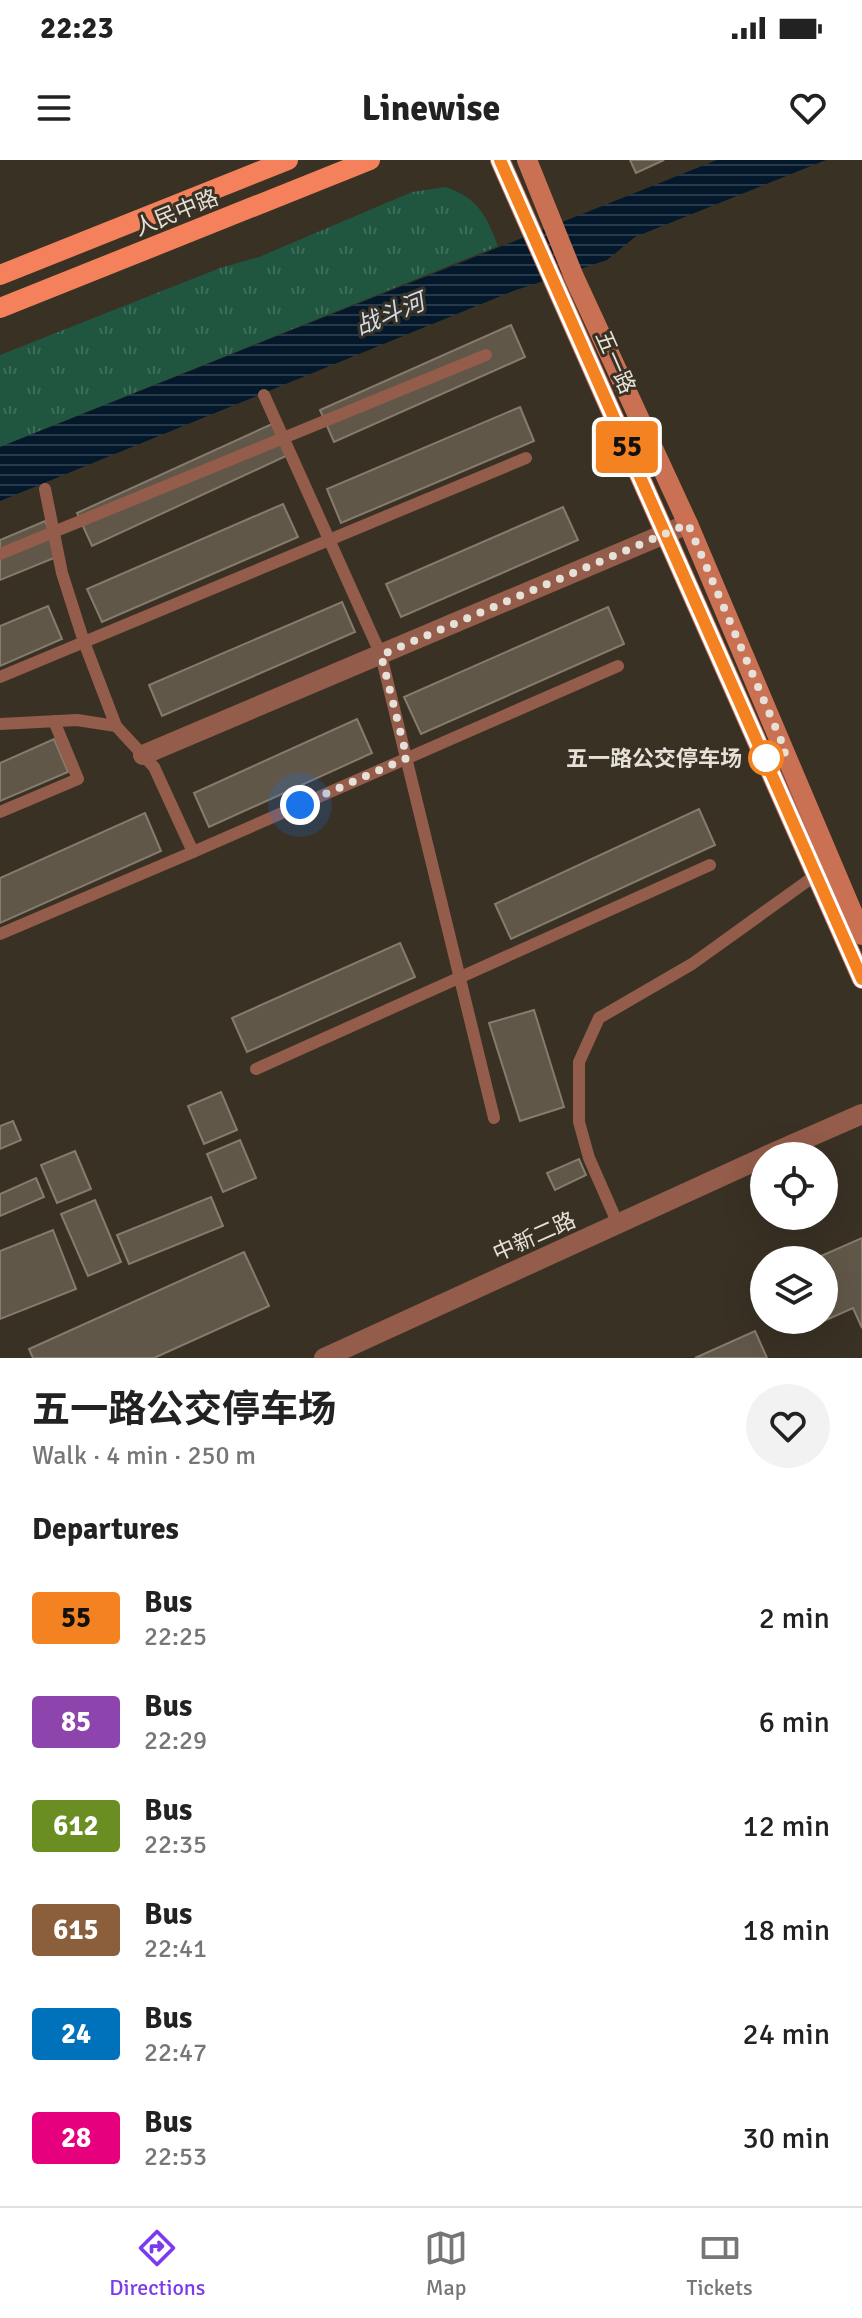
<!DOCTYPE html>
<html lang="en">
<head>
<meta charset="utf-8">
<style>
  body { margin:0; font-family:Signika,"Noto Sans SC",sans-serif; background:#f2f2f2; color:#222; height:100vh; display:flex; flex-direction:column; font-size:30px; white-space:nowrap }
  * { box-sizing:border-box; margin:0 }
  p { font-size:26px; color:#767676 }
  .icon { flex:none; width:44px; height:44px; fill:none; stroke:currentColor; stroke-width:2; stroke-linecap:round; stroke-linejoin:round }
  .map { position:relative; height:1198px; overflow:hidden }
  .panel { display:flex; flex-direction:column; background:#fff; flex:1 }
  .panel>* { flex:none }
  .badge { padding:0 16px; border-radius:6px; font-size:28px; line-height:52px }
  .controls { position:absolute; left:750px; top:982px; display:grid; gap:16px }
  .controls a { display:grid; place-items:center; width:88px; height:88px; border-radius:50%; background:#fff; box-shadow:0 8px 32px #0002; font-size:40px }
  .you { position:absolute; width:40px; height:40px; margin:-20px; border:6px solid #fff; border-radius:50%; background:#1a73e8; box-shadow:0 0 0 12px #1a73e833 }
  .map>.badge { position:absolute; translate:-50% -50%; box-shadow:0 0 0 4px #fff }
  h2 { padding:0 32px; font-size:30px; line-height:72px }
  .round { display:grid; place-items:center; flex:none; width:84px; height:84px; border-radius:42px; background:#f2f2f2 }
  .headline { display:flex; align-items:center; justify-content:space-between; height:136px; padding:0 32px }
  h1 { font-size:38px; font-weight:700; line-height:60px }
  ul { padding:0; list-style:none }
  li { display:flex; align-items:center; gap:24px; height:104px; padding:0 32px }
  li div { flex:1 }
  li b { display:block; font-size:30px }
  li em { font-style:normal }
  li .badge { min-width:88px; font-weight:700; text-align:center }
  .status { display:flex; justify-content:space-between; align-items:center; height:56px; padding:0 40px; background:#fff; direction:ltr }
  .status svg { height:22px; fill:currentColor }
  header { display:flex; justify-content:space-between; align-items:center; height:104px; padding:0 32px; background:#fff; font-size:36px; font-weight:700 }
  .dock { display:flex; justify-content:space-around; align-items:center; height:112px; border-top:2px solid #e0e0e0; background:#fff; font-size:22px; color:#767676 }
  .dock a { display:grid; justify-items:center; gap:4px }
  .dock .current { color:#7c3aed }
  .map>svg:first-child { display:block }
</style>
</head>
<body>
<div class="status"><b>22:23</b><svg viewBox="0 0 49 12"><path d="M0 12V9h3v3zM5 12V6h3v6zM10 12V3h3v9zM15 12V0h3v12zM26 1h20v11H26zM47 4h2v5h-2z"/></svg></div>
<header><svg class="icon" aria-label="menu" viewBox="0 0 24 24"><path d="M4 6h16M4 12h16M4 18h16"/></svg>Linewise<svg class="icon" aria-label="heart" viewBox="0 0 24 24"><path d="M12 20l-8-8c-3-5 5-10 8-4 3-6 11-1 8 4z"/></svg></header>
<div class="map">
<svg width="862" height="1198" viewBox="0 0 862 1198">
  <defs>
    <pattern id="grass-tufts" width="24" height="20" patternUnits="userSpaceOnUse" patternTransform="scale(2)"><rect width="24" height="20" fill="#20553f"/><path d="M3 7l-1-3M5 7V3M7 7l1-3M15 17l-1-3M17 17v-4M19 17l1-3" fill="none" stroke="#406d5a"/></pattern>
    <pattern id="water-rules" width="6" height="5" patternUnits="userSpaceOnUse" patternTransform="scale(2)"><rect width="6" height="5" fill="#03182b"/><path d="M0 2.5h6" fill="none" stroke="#283949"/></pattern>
  </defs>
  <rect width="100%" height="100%" fill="#393124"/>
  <path fill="url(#grass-tufts)" d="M446,27c34,13 39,27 52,59l-498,201v-92l220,-87 39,-11 153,-65z"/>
  <path fill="url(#water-rules)" d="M717,0h109l-191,77 -28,23 -94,31 -513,210v-54z"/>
  <g fill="#615749" stroke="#867c6d" stroke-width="2">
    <path d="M630,0h34l-28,13z"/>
    <path d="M511,165l14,32 -191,85 -14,-32z"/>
    <path d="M520,247l14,34 -193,82 -14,-34z"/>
    <path d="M272,264l14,32 -194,90 -15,-33z"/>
    <path d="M283,344l15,33 -196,85 -15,-33z"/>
    <path d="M563,347l15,33 -177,77 -15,-33z"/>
    <path d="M45,361l14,35 -59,24v-40z"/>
    <path d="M342,442l13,30 -193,84 -13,-31z"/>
    <path d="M48,446l14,33 -62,27v-40z"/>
    <path d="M608,447l16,37 -203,90 -17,-37z"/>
    <path d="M357,559l15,34 -163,74 -15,-34z"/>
    <path d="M54,579l14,33 -68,29v-38z"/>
    <path d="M699,649l16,36 -204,94 -16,-35z"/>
    <path d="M145,653l16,38 -161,72v-45z"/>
    <path d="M400,783l15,34 -168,75 -15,-34z"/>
    <path d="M534,850l30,97 -44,14 -31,-98z"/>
    <path d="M221,932l16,38 -33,14 -16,-38z"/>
    <path d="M13,961l8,19 -21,9v-23z"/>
    <path d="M240,980l16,38 -33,14 -16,-38z"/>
    <path d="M75,991l16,38 -34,14 -16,-38z"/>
    <path d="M579,999l7,16 -31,15 -8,-17z"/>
    <path d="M36,1018l8,19 -44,19v-22z"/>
    <path d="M211,1037l12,29 -94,38 -12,-29z"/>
    <path d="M95,1040l26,62 -33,14 -27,-62z"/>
    <path d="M53,1070l23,59 -76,30v-68z"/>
    <path d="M862,1078v90l-9,-20 -54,24 -5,-12h30v-60h-12z"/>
    <path d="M244,1092l25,54 -115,52h-121l-4,-9z"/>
    <path d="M755,1171l12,27h-72z"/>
  </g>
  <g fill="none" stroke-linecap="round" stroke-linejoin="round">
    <g stroke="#945c4a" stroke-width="12">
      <path d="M264,235l117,260 113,463"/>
      <path d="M45,329l17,84 22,69 32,84"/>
      <path d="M0,394l486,-199"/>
      <path d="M0,517l526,-219"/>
      <path d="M0,564l77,-4 39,6 38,41 39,85"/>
      <path d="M0,652l78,-33 -24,-58"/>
      <path d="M0,774l193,-82 425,-186"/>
      <path d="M256,909l454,-204"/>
      <path d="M618,1064l-29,-66 -10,-36v-60l20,-44 93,-54 128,-92"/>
    </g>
    <path stroke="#945c4a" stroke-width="20" d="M143,595l545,-231"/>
    <g stroke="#945c4a" stroke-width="20">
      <path d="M766,996l96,-42"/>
      <path d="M324,1198l440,-201"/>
    </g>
    <g stroke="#ca7154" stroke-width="20">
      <path d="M500,0l362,819"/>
      <path d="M527,0l47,117 114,247 174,411"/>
    </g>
    <g stroke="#f4815b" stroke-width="20">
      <path d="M0,115l288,-115"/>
      <path d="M0,148l370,-148"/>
    </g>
  </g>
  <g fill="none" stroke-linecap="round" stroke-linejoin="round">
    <g stroke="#fff" stroke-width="18">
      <path id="line" d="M500,0l362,819"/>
    </g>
    <use href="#line" stroke="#f58220" stroke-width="12"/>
    <path stroke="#e6e1d8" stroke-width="8" stroke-dasharray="0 14.4" d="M300,645l107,-47 -26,-103 307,-131 98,228 -20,6"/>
  </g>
  <circle fill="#fff" stroke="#f58220" stroke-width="4" cx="766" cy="598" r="16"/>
  <g text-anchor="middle" stroke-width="6" stroke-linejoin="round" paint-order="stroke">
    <g font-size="22" fill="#e6e1d8" stroke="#393124">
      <text transform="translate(176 52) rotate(-22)" y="8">人民中路</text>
      <text transform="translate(616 202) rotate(66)" y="8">五一路</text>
      <text transform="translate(534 1076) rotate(-24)" y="8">中新二路</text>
    </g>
    <g font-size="22" font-weight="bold" fill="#e6e1d8" stroke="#393124" text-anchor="end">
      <text x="742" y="606">五一路公交停车场</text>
    </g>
    <g font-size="24" font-style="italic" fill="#cde" stroke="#393124">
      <text transform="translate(390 154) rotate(-22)" y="8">战斗河</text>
    </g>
  </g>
</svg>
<div class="controls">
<a><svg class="icon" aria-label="locate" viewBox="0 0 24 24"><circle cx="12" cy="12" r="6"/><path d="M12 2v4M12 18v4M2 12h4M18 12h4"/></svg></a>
<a><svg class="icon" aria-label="layers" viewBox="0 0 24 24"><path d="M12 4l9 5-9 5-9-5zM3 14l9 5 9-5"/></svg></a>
</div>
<div class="you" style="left:300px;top:645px"></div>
<b class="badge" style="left:627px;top:287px;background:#f58220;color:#111">55</b>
</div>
<section class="panel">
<div class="headline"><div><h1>五一路公交停车场</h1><p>Walk · 4 min · 250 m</p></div><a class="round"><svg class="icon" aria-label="heart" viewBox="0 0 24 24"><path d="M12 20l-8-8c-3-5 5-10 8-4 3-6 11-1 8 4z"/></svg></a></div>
<h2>Departures</h2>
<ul>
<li><span class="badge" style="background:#f58220;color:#111">55</span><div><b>Bus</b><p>22:25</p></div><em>2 min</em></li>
<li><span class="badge" style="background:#8e44ad;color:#fff">85</span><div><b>Bus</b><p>22:29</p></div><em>6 min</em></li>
<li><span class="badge" style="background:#6b8e23;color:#fff">612</span><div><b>Bus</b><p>22:35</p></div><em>12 min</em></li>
<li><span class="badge" style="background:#8b5e3c;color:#fff">615</span><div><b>Bus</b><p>22:41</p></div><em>18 min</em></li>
<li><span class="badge" style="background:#0072bc;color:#fff">24</span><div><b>Bus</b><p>22:47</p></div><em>24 min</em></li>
<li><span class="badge" style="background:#e6007e;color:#fff">28</span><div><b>Bus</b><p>22:53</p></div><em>30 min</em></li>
</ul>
</section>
<nav class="dock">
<a class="current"><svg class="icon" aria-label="directions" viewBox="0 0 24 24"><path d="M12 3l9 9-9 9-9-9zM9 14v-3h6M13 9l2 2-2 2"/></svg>Directions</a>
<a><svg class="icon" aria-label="map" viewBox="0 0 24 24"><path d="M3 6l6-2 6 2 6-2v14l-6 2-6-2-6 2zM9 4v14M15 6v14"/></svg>Map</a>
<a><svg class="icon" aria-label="tickets" viewBox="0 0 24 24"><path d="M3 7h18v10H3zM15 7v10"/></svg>Tickets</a>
</nav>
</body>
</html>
